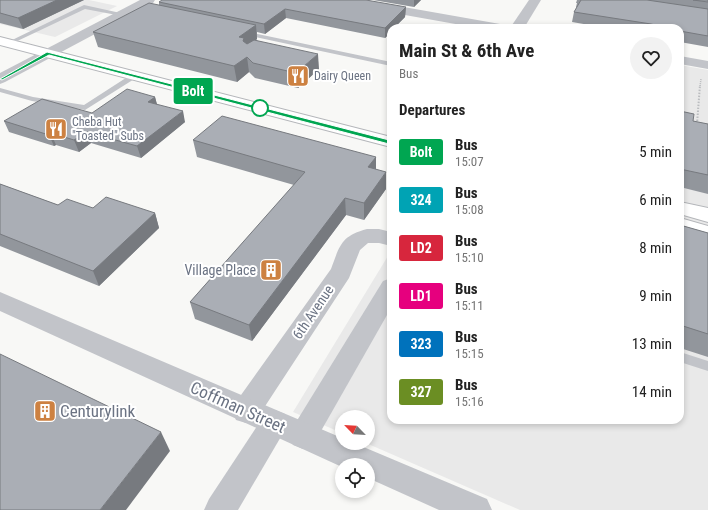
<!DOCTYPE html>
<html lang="en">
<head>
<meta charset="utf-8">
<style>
  body { margin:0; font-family:"Roboto Condensed",sans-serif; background:#f2f2f2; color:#222; height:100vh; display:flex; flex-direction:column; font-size:15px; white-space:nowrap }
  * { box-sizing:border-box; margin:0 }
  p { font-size:13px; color:#767676 }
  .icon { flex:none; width:22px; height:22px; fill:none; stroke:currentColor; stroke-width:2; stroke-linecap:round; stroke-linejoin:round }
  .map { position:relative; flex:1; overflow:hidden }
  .panel { position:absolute; left:387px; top:24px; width:297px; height:400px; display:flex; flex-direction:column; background:#fff; border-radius:12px; box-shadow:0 2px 6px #0003 }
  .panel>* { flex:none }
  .badge { padding:0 8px; border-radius:3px; font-size:14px; line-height:26px }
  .needle { width:26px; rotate:295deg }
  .tools { position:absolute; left:335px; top:410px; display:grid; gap:8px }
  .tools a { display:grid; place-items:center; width:40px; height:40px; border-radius:50%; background:#fff; box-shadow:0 2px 6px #0003; font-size:20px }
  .map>.badge { position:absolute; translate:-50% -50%; box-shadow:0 0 0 2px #fff }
  h2 { padding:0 12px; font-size:15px; line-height:36px }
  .round { display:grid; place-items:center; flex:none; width:42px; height:42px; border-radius:21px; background:#f2f2f2 }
  .overview { display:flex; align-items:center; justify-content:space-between; height:68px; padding:0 12px }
  h1 { font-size:19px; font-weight:700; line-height:30px }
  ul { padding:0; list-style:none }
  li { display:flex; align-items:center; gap:12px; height:48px; padding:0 12px }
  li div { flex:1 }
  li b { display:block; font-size:15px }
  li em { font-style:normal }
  li .badge { min-width:44px; font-weight:700; text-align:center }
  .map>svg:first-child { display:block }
</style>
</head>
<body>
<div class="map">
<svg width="708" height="510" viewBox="0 0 708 510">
  <rect width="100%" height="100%" fill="#f8f8f6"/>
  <g fill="#e9e9e9">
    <path d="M0,0h89l28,6 -62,31 -55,-13z"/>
    <path d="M680,65l28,5v440h-188l-154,-67h2v-26h-26v16l-49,-21 98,-161v169h289z"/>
  </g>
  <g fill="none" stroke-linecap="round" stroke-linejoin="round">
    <g stroke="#b4b6ba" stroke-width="2">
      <g id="trunk">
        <path d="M0,37l391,100v10l-391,-102z"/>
        <path d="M680,202l28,6v14l-28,-8z"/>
        <path d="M680,218l28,8v14l-28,-8z"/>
      </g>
    </g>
    <path stroke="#babcbf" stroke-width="1.5" stroke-dasharray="1 1" stroke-linecap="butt" d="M700,86l1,-7"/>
    <path stroke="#babcbf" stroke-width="2" stroke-dasharray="1.5 1.5" stroke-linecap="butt" d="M697,124l3,-39"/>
    <g fill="#c2c4c9" fill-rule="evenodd">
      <path d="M84,5l41,9 -3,2 -37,-7 -74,35 -5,-1z"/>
      <path d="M243,31l148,31v4l-150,-32 -1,-1z"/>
      <path d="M132,74h6l1,2 -54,34 -53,-9 -32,-9v-4l33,9 51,8z"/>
      <path d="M680,352l28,9v10l-28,-9z"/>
    </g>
    <g fill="#c2c4c9" fill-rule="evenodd">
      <path d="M337,0h27l136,24 5,1 2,3h-29l-135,-24 -4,-1z"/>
      <path d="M529,0h12l-17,28h-14z"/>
      <path d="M680,56l28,5v8l-28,-5z"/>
      <path d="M367,229h12l12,3v14l-12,-3h-11l-8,7 -11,28 -93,142 -10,3 -10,-3 -4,-9 4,-9 95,-133c9,-24 10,-33 36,-40z"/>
      <path d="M391,278v30l-78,137 -10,4 -10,-4 -5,-9 5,-9 90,-146z"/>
      <path d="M275,410l10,4 4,9 -51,87h-34l5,-11 56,-85z"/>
    </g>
    <g fill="#c2c4c9" fill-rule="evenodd">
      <path d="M140,0h15l-2,3 -148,79 -5,2v-11z"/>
      <path d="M0,292l342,146v5h12l133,56 5,11h-53l-71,-32v-13h-26v2l-342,-156z"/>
    </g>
    <use href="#trunk" fill="#fff" fill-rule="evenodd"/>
  </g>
  <g fill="#92969c">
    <path d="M0,0h84l-61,29 -23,-6z"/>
    <path d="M373,0h48l-7,7z"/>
    <path d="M577,0h131v47l-28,-5v-14h-73l-35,-6 2,-10 3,-5h-1l1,-4h-1z"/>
    <path d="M159,2l247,5 -1,10 -11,11h-3v4l-6,6 -99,-20 -21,16 -8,-2v7l-1,1 63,29 -21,19 -43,-10 -6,-6 -12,10 -139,-35 -5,-15 66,-27z"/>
    <path d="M155,97l2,8 28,17 -44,36 -50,-15 -12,9 -23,-7 -2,1 -45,-14 -5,-11 88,-8z"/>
    <path d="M680,111l13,10 15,3v70l-28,-7z"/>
    <path d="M193,140l183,17v12l10,20 -22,31 -18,-5 -94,126 -57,-22 -5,-17 104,-117 -97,-28z"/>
    <path d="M0,184l58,21 97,8 4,15 -60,58 -99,-40z"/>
    <path d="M680,225l28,8v124l-28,-9z"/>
  </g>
  <g fill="#777a7f">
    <path d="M57,0h27l-61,29 -5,-11z"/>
    <path d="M414,0h7l-7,7z"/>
    <path d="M406,7l-1,10 -11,11h-3v4l-6,6v-10z"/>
    <path d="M285,9l1,9 -21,16 -1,-10z"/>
    <path d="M256,25l1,14 -12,10 -6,-12z"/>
    <path d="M318,54l1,15 -21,19 -2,-15z"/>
    <path d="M247,57l2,15 -12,10 -3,-16z"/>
    <path d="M155,97l3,11 -10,-6z"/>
    <path d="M183,111l2,11 -44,36 -4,-12z"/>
    <path d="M87,132l4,11 -12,9 -5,-12z"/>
    <path d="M51,133l5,12 -2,1 -5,-11z"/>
    <path d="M376,157v16l-8,-6z"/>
    <path d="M386,172v17l-22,31v-17z"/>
    <path d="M345,198l1,17 -94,126 -3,-16z"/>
    <path d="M155,213l4,15 -60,58 -6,-15z"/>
    <path d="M161,432l9,19 -44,59h-26z"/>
  </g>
  <g fill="#aaaeb5" stroke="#777a7f">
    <path d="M0,0h57l-39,18 -18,-5z"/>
    <path d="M162,0h204l40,7 -21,21 -100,-19 -21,15 -105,-22z"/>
    <path d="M581,0h66l61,9v27l-28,-5v-3h-12l-17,-4 -77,-12z"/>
    <path d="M693,0h15v2z"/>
    <path d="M149,3l107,22 -17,12 5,1 -1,3 4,3 7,-4 64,14 -22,19 -43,-10 -6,-6 -13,9 -141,-34z"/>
    <path d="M127,89l28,8 -7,5 35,9 -46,35 -50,-14 -13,8 -23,-7 -2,2 -45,-14 38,-22 50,14z"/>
    <path d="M680,111l14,3 -1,7 15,3v51l-28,-6z"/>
    <path d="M222,116l154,41 -8,10 18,5 -22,31 -19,-5 -96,127 -59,-23 115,-130 -112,-32z"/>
    <path d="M0,184l58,21 9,-6 26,9 13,-11 49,16 -62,58 -93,-37z"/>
    <path d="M680,225l28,8v101l-28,-9z"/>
    <path d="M0,354l161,78 -61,78h-100z"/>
  </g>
  <path fill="#00a651" stroke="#fff" d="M47,52l346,89 1,1 -5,2 -340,-89 -47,25 -2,-1z"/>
  <defs>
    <g id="restaurant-square" transform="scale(1.15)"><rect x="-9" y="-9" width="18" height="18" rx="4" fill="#cd8141" stroke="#fff"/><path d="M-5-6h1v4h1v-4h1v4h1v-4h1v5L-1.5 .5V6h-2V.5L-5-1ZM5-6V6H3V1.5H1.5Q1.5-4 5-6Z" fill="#fff"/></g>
    <g id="building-square" transform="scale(1.15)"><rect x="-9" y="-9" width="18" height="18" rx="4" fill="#cd8141" stroke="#fff"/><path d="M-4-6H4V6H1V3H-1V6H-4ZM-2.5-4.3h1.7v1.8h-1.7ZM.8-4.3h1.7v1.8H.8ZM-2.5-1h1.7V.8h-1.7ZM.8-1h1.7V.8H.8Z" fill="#fff"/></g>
  </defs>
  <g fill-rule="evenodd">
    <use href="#restaurant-square" x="298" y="76"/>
    <use href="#restaurant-square" x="56" y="129"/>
    <use href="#building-square" x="271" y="270"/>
    <use href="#building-square" x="45" y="411"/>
  </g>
  <circle fill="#fff" stroke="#00a651" stroke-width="2" cx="260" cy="108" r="8"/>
  <g text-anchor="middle" stroke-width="4" stroke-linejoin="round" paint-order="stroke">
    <g font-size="12" fill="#6b7383" stroke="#fff" text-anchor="start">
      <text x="314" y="80">Dairy Queen</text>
      <text x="72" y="126">Cheba Hut<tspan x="72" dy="14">"Toasted" Subs</tspan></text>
    </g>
    <g font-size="14" fill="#6b7383" stroke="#fff" text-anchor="end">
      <text x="256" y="275">Village Place</text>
    </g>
    <g font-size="14" fill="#6b7383" stroke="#fff">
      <text transform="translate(313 312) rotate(-56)" y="5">6th Avenue</text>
    </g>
    <g font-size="17" fill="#6b7383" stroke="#fff">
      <text transform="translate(238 407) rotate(24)" y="6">Coffman Street</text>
    </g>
    <g font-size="17" fill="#6b7383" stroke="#fff" text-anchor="start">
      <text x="60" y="417">Centurylink</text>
    </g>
  </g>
</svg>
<div class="tools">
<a><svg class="needle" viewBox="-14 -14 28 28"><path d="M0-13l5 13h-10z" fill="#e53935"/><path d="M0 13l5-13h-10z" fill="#767676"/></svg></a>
<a><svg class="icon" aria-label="locate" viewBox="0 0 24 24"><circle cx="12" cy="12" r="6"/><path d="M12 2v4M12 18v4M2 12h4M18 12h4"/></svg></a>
</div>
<b class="badge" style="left:193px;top:91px;background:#00a651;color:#fff">Bolt</b>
<section class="panel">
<div class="overview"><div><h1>Main St &amp; 6th Ave</h1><p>Bus</p></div><a class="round"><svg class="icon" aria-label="heart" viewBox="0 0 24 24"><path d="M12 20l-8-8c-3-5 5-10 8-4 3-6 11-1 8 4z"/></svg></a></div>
<h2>Departures</h2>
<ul>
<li><span class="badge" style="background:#00a651;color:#fff">Bolt</span><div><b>Bus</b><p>15:07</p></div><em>5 min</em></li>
<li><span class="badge" style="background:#00a3b4;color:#fff">324</span><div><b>Bus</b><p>15:08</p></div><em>6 min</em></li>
<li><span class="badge" style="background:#d7263d;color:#fff">LD2</span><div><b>Bus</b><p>15:10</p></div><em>8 min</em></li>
<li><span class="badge" style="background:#e6007e;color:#fff">LD1</span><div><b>Bus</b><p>15:11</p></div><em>9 min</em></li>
<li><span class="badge" style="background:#0072bc;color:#fff">323</span><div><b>Bus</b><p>15:15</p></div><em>13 min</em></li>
<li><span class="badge" style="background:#6b8e23;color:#fff">327</span><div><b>Bus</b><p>15:16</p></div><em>14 min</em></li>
</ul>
</section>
</div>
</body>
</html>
